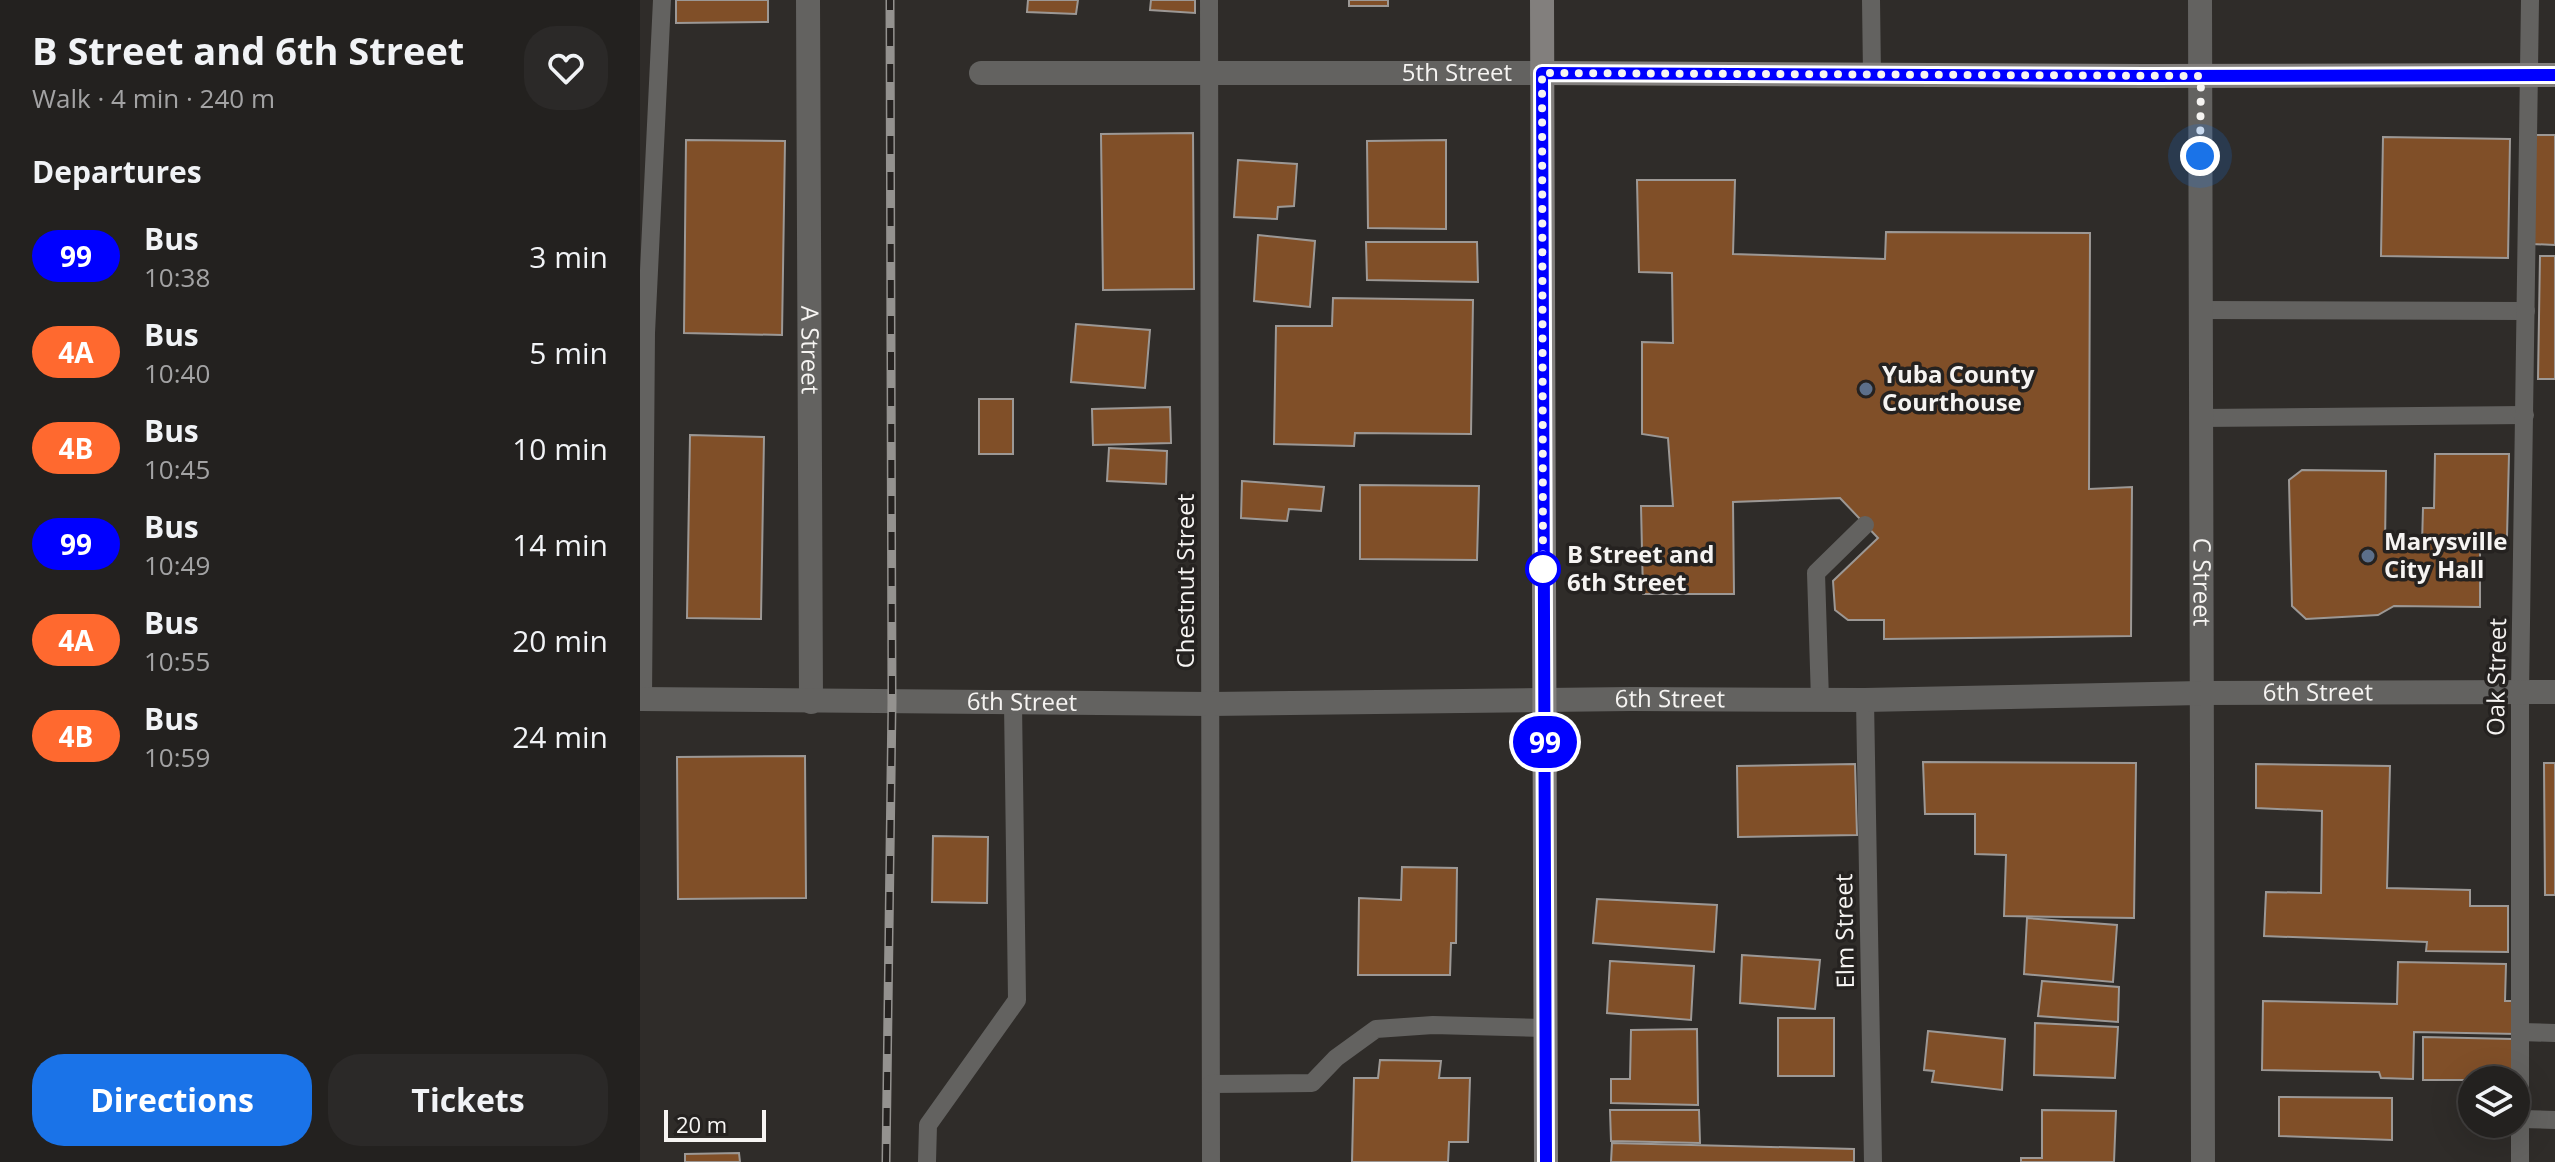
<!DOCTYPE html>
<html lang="en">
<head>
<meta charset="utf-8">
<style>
  body { margin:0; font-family:"Open Sans",sans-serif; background:#2b2928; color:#f1f3f6; height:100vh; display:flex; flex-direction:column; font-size:30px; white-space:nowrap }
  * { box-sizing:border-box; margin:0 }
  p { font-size:26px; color:#a3a3a4 }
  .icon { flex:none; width:44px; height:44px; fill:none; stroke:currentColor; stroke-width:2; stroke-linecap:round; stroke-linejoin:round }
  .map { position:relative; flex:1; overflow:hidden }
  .side { display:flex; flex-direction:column; background:#23211f; width:640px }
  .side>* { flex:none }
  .badge { padding:0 16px; border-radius:26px; font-size:28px; line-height:52px }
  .fabs { position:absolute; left:1818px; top:1066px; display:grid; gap:16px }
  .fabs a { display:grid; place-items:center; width:72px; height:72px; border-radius:50%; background:#23211f; box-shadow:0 8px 32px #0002,0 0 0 2px #403e3d; font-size:40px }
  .scale { position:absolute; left:24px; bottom:20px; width:102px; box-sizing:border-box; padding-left:8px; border:4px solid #f6f4f2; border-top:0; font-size:22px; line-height:28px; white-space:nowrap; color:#f6f4f2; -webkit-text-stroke:6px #252220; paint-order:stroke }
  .you { position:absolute; width:40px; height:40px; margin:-20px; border:6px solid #fff; border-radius:50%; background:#1a73e8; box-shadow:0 0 0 12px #1a73e833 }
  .map>.badge { position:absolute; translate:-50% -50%; box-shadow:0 0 0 4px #fff }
  h2 { padding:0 32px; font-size:30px; line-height:72px }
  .round { display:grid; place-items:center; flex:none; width:84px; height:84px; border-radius:32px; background:#2b2928 }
  .overview { display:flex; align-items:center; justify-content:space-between; height:136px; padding:0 32px }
  h1 { font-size:38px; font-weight:700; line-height:60px }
  .cta { display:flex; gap:16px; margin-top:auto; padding:16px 32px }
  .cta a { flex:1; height:92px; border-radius:32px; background:#1a73e8; color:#fff; font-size:32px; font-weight:700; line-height:92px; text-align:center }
  .cta a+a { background:#2b2928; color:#f1f3f6 }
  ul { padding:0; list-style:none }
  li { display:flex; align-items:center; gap:24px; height:96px; padding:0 32px }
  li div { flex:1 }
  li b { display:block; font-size:30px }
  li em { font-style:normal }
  li .badge { min-width:88px; font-weight:700; text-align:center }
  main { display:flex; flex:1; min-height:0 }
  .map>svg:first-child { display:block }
</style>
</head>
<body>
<main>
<section class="side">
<div class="overview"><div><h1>B Street and 6th Street</h1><p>Walk · 4 min · 240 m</p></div><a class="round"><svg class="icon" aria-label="heart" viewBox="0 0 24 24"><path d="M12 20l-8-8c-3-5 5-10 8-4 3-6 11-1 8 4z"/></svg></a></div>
<h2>Departures</h2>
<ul>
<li><span class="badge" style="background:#00f;color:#fff">99</span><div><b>Bus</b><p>10:38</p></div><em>3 min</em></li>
<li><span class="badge" style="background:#ff692f;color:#fff">4A</span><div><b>Bus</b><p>10:40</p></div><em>5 min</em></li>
<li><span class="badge" style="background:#ff692f;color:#fff">4B</span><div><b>Bus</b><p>10:45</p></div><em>10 min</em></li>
<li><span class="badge" style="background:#00f;color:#fff">99</span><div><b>Bus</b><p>10:49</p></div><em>14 min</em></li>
<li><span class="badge" style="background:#ff692f;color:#fff">4A</span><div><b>Bus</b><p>10:55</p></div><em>20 min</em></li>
<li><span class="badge" style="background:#ff692f;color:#fff">4B</span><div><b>Bus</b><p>10:59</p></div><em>24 min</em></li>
</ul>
<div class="cta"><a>Directions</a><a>Tickets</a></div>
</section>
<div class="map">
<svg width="1915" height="1162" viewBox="0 0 1915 1162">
  <rect width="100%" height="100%" fill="#2f2c29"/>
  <g fill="#804f28" stroke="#9c9895" stroke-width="2">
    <path d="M36,0h92v22l-92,1z"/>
    <path d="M388,0h50l-2,14 -49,-2z"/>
    <path d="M511,0h44v13l-45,-3z"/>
    <rect x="709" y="0" width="39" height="6"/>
    <path d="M553,133l1,156 -91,1 -2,-156z"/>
    <path d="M1893,135h22v110l-23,-1z"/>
    <path d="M1743,137l127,2 -2,119 -127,-2z"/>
    <path d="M46,140l99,1 -3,194 -98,-2z"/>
    <path d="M806,140v89l-78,-1 -1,-87z"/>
    <path d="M598,160l59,4 -3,42 -16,1 -1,12 -43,-2z"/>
    <path d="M997,180h98l-2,74 152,5 1,-27 204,1 -1,256 43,-2 -1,149 -247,3v-19h-36l-13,-10 -2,-29 45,-43 -38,-40 -107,4 1,92h-91l-2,-88h32l-5,-68 -26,-4v-92l31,1 -1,-70 -33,-1z"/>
    <path d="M618,235l57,6 -5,66 -56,-6z"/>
    <path d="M726,242h111l1,40 -111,-2z"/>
    <path d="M1900,256h15v123h-17z"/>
    <path d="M693,298l140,2 -2,134 -116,-1 -1,13 -80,-2 2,-118h56z"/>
    <path d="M436,324l74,6 -5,58 -74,-6z"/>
    <rect x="339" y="399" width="34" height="55"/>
    <path d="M530,407l1,36 -78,2 -1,-36z"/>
    <path d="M50,435l74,2 -3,182 -74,-1z"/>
    <path d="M469,448l58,3 -1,33 -59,-3z"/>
    <path d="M1795,454h74l-2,83 -27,-1v71l-86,-1 -16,9 -72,4 -14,-13 -3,-126 13,-10 84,1 -1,73h37l1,-36h11z"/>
    <path d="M602,481l82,6 -3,24 -32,-2 -2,12 -46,-3z"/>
    <path d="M720,485l119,1 -2,74 -117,-1z"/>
    <path d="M165,756l1,142 -128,1 -1,-142z"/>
    <path d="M1283,762l213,1 -2,155 -130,-2 2,-61 -31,-1v-40h-50z"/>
    <path d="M1904,763h11v132h-10z"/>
    <path d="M1215,764l2,71 -119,2 -1,-71z"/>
    <path d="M1616,764l134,2 -3,122 83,2v16h38v46l-82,-1 1,-9 -163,-6 2,-44 55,1 1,-82 -66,-3z"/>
    <path d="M293,836l55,1 -1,66 -55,-1z"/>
    <path d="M762,867l55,1 -1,75h-5l-1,32h-92l1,-77 42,2z"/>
    <path d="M957,899l120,6 -3,47 -121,-9z"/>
    <path d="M1387,918l90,7 -4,57 -89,-8z"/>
    <path d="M1102,955l78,5 -5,49 -75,-6z"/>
    <path d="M970,961l84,5 -3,54 -84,-7z"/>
    <path d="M1758,962l108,2 -1,37h13v33l-104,-2 -1,47 -32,-1 -2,-6 -117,-2 1,-69 134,3z"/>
    <path d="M1402,981l77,6 -1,35 -80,-6z"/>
    <rect x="1138" y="1018" width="56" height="58"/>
    <path d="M1395,1023l83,4 -3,51 -81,-3z"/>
    <path d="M1057,1029l1,76 -87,-2v-24h19l1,-49z"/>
    <path d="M1288,1031l77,8 -3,51 -70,-8 2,-11 -10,-1z"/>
    <path d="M1783,1037l90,2 -1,41h-89z"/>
    <path d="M740,1060l61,1 -2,17h31l-2,64h-19l-1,20h-96l2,-84h24z"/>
    <path d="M1639,1097l113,1v42l-113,-4z"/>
    <path d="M970,1110h89l1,33 -89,-2z"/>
    <path d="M1402,1110l74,1 -2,51h-93v-4h21z"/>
    <path d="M972,1143l242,6v13h-243z"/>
    <path d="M99,1153l1,9h-55v-8z"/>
  </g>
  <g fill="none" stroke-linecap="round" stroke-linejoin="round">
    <g stroke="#636260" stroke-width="18">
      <path d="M569,0l2,1162"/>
      <path d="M1231,0l1,75"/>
      <path d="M1561,310l325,1"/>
      <path d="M1561,418l324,-3"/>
      <path d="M3,699l3,-366 16,-333"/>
      <path d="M1180,700l-4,-127 49,-48"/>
      <path d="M1225,700l8,462"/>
      <path d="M1880,1032l35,1"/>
      <path d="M571,1084l101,-1 24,-25 40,-29 57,-4 112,3"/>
      <path d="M1881,1119l34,1"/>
      <path d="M287,1162l1,-37 89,-125 -4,-297"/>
      <path d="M1880,1162v-470l10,-692"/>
    </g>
    <g stroke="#636260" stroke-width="24">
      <path id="s1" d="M168,0l3,702"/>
      <path id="s2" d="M1560,0l3,1162"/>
      <path id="s3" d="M341,73h561"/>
      <path id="s4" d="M0,699l570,5 421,-5 234,1 336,-7 354,-1"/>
    </g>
    <g stroke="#827f7d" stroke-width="24">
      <path d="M902,0l4,1162"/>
      <path d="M902,73l603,3 410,-1"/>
    </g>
    <g stroke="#94928f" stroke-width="9">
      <path id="rail" d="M246,1162l6,-460 -2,-702"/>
    </g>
    <use href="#rail" stroke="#252220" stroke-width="6" stroke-dasharray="18" stroke-linecap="butt"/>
  </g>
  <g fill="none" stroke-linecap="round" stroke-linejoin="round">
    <g stroke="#fff" stroke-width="18">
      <path id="line" d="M906,1162l-4,-1089 603,3 410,-1"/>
    </g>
    <use href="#line" stroke="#00f" stroke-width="12"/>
    <path stroke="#f6f4f2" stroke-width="8" stroke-dasharray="0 14.4" d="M903,569l-1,-496 659,3 -1,80"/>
  </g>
  <g fill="#5c6f8a" stroke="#252220" stroke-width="3">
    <circle cx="1226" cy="389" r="8"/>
    <circle cx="1728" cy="556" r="8"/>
  </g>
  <circle fill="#fff" stroke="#00f" stroke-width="4" cx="903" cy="569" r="16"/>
  <g text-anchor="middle" stroke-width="7" stroke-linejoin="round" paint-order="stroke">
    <g font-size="24" fill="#f6f4f2" stroke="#252220">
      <text dy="8" stroke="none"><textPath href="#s3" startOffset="476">5th Street</textPath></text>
      <text dy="8" stroke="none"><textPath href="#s1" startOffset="350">A Street</textPath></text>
      <text transform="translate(546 581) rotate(-90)" y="8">Chestnut Street</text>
      <text dy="8" stroke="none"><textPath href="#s2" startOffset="582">C Street</textPath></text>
      <text transform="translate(1857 677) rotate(-89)" y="8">Oak Street</text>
      <text dy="8" stroke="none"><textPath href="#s4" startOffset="1678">6th Street</textPath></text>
      <text dy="8" stroke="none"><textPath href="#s4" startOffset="1030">6th Street</textPath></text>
      <text dy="8" stroke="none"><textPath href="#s4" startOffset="382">6th Street</textPath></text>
      <text transform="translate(1205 931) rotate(-91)" y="8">Elm Street</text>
    </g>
    <g font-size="24" font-weight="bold" fill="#f6f4f2" stroke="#252220" text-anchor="start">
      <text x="1242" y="383">Yuba County<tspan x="1242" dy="28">Courthouse</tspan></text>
      <text x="1744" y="550">Marysville<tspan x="1744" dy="28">City Hall</tspan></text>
    </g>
    <g font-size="24" font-weight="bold" fill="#f6f4f2" stroke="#252220" text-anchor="start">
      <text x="927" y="563">B Street and<tspan x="927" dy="28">6th Street</tspan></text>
    </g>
  </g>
</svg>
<div class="fabs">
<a><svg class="icon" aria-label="layers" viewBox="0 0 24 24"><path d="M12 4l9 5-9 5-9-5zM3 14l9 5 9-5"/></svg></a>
</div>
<div class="scale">20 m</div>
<div class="you" style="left:1560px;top:156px"></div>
<b class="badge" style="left:905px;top:742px;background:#00f;color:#fff">99</b>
</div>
</main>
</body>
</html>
